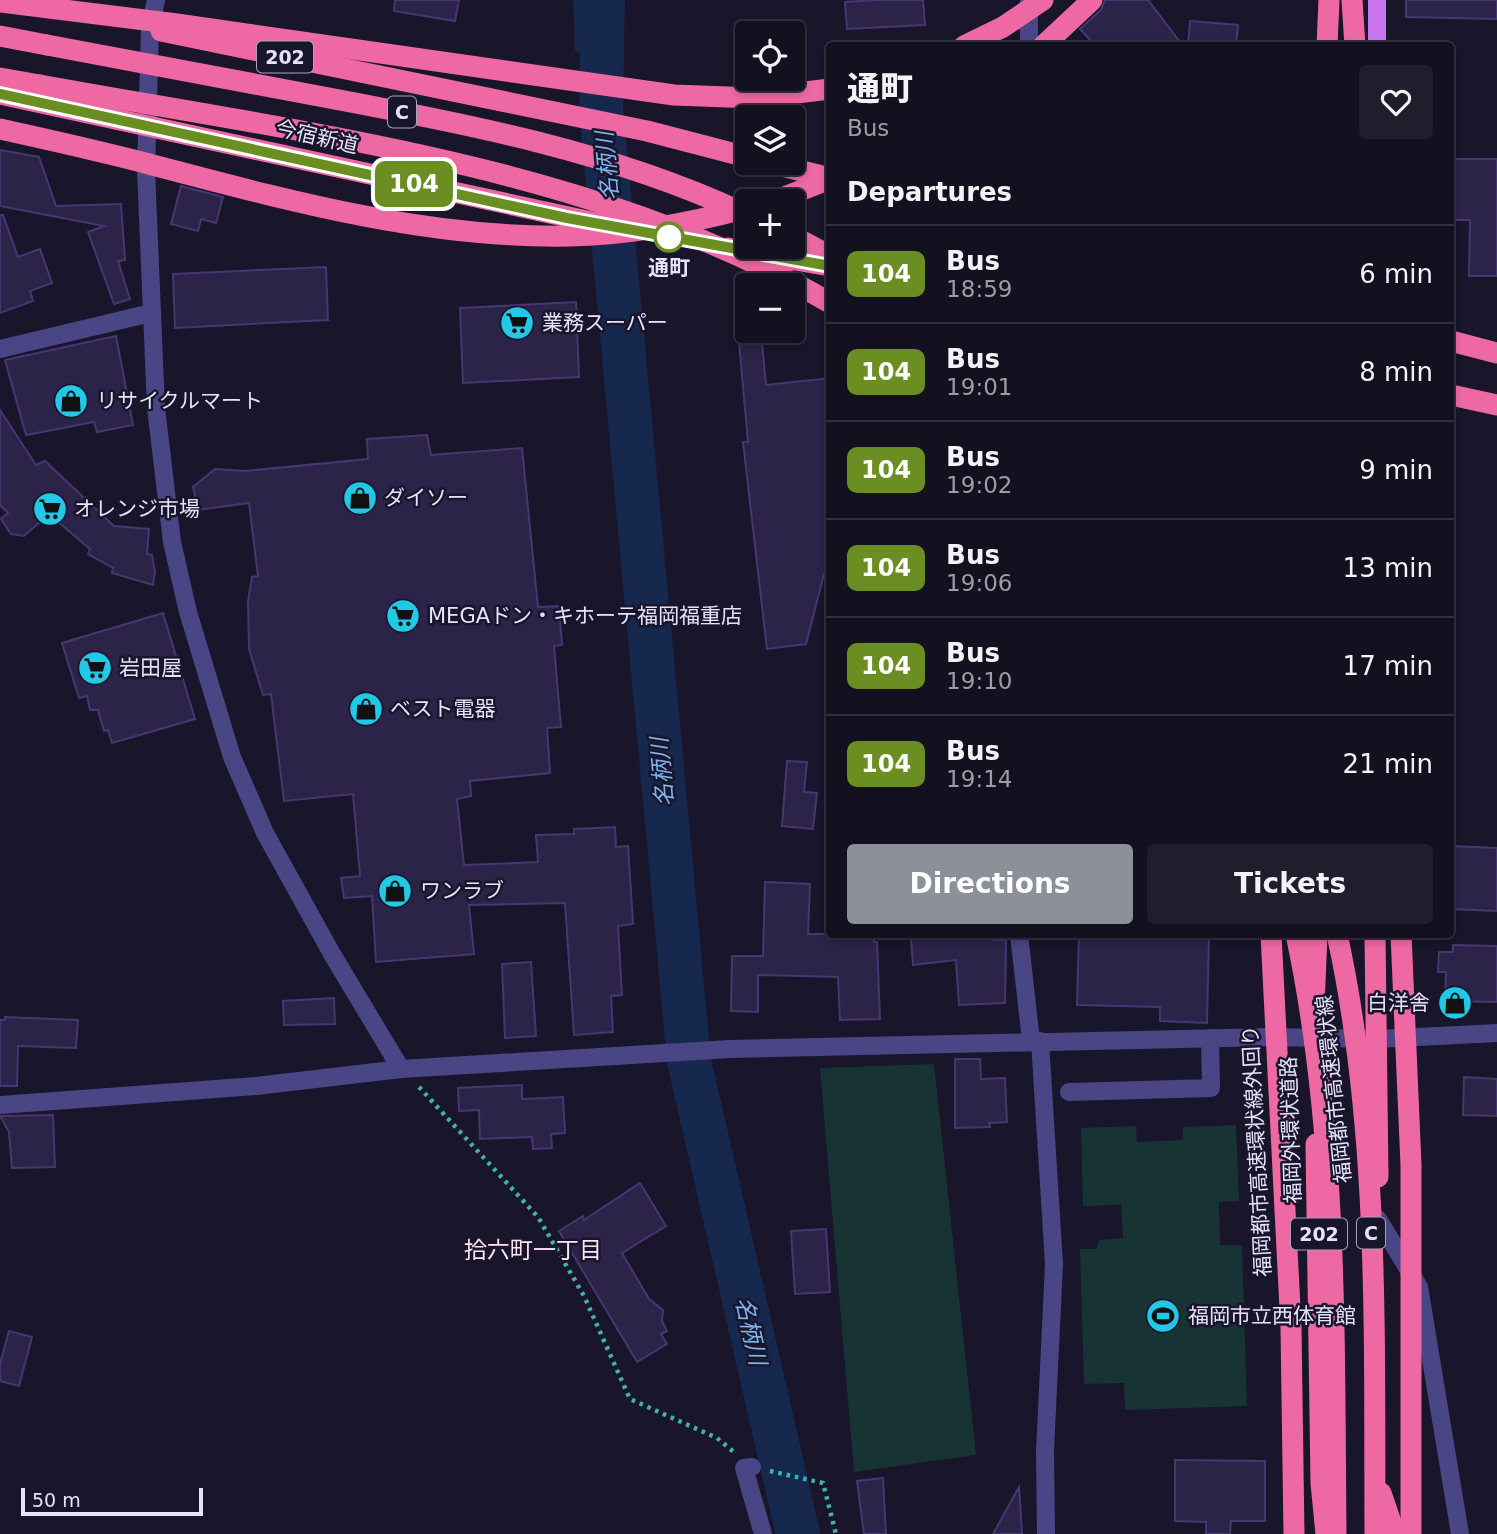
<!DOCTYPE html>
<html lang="en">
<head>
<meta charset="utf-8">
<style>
  body { margin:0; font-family:"DejaVu Sans","Noto Sans JP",sans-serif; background:#201e2d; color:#f1f3f6; height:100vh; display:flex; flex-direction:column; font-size:26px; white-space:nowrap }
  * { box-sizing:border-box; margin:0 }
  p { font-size:23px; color:#9d9da5 }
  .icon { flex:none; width:38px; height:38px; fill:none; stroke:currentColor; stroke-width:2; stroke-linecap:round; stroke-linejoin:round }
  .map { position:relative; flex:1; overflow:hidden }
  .panel { position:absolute; left:826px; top:42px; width:628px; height:896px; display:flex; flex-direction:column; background:#131020; border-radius:7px; box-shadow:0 4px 10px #0003,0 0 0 2px #32303e }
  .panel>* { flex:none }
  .badge { padding:0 14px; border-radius:10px; font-size:24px; line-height:46px }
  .controls { position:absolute; left:735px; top:21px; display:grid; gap:14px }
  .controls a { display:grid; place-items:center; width:70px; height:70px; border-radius:7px; background:#131020; box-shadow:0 4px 10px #0003,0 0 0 2px #32303e; font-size:35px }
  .scale { position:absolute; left:21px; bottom:18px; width:182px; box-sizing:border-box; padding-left:7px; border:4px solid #e6e1fc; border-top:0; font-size:19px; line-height:24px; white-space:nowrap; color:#e6e1fc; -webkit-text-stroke:5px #19152a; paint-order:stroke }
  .map>.badge { position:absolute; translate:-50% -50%; box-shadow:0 0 0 4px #fff }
  h2 { padding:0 21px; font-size:26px; line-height:63px }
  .round { display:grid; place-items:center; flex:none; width:74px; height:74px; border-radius:7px; background:#201e2d }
  .head { display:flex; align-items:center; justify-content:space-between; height:119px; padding:0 21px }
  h1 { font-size:33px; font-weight:800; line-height:52px }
  .cta { display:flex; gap:14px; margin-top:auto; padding:14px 21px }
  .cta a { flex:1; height:80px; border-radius:7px; background:#8c9099; color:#fff; font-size:28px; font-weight:800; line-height:80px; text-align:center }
  .cta a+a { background:#201e2d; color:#f1f3f6 }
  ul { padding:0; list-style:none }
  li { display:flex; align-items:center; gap:21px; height:98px; padding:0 21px; border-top:2px solid #32303e }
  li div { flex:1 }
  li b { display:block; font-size:26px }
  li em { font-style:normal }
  li .badge { min-width:77px; font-weight:700; text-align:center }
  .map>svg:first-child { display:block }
</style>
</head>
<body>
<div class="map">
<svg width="1497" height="1534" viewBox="0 0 1497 1534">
  <rect width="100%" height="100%" fill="#19152a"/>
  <g fill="#183334">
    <path d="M934,1064l42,391 -122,17 -34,-404z"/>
    <path d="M1236,1125l3,76 -20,1 1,43h22l5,161 -122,4 -1,-27 -40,1 -4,-135h17l2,-9 24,-2 -2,-33 -38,1 -2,-78 55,-2 1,16 46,-2v-13z"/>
  </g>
  <path fill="#16284d" d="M573,0h44l4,58 -46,-7z"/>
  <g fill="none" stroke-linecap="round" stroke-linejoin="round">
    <path stroke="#16284d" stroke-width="44" d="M603,0l-2,107 88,954 109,473"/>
  </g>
  <g fill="#2c2349" stroke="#463773" stroke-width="2">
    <path d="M395,0h64l-4,21 -61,-10z"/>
    <path d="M879,0h44l2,25 -78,4 -2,-27z"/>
    <path d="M1105,0h43l35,46h-87l-16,-17 21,-19z"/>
    <path d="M1406,0h91v19l-91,-2z"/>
    <path d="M1190,21l48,4 -2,21h-48z"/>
    <path d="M0,150l39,7 17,49 65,-2 4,56 -7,1 12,38 -16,5 -26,-72 16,-6 -104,-20z"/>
    <path d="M1451,159h46v117h-28l1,-56h-19z"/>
    <path d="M181,186l42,11 -7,26 -15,-4 -3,12 -27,-7z"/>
    <path d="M0,215h3l15,42 22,-8 12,34 -22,8 3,10 -33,12z"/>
    <path d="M326,267l2,53 -153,8 -2,-54z"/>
    <path d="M576,302l3,75 -116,6 -3,-75z"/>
    <path d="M738,331h23l5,54 64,-7v196h-6l-18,70 -39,5 -24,-207h5z"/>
    <path d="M116,336l17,89 -36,7 -3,-10 -68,13 -21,-75z"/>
    <path d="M0,410l36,55 9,-4 69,65 35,3 -2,25 5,1 3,17 -2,13 -41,-12 1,-5 -25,-14 2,-5 -41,-35 -25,22 -13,-2 -10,-15 7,-6 -8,-8z"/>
    <path d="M427,435l4,20 91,-7 16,159 21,-1 3,39 -8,1 7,81 -14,1 3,45 -80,8 1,15 -14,3 7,66 74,-3 -2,-27 38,-1v-5l41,-2 1,20 12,-1 5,78 -15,2 4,69 -11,1 2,36 -39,3 -9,-132 -96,2 5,49 -98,8 -4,-66 -28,2 -3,-20 19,-2 -7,-82 -69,7 -13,-107 -8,1 -14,-46 -1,-48 4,-24 6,-1 -9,-73 -51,7 -5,-23 22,-18 30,2 123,-12 -1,-20z"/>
    <path d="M163,613l32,106 -83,24 -4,-13 -4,1 -6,-21h-8l-3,-14 -8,2 -17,-55z"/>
    <path d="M787,761l20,1 -3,30 13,1 -4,36 -31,-3z"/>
    <path d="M1451,846l46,2v63l-46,-2z"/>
    <path d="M765,882l45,2 -2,50h66v8h3l3,77 -40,1 -2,-43 -80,-2v37l-27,-1 1,-55h31z"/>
    <path d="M942,934h52v6h12l-1,63 -46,2 -3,-45 -43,5 -2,-27z"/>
    <path d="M1079,934h130l-2,89 -47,-2v-14l-83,-2z"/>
    <path d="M1453,945l44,1v56l-52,-1 1,-29h-8l1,-20h14z"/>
    <path d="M531,962l5,74 -31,2 -3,-74z"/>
    <path d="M334,998l1,26 -51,1 -1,-24z"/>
    <path d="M5,1017l73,3 -2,28 -58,-2 -1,40h-17v-66h5z"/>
    <path d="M955,1059h25l1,20 24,-1 2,44 -18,1 1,4 -35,1z"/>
    <path d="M1464,1077l33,2v37l-34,-1z"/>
    <path d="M522,1085v14l41,-2 2,36 -14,1 1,14 -19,1 -1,-12 -52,2 -1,-29 -20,1 -1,-23z"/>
    <path d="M53,1115l2,52 -43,1 -3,-36 -9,-16z"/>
    <path d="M640,1183l26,43 -44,27 27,46 14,11 -1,11 5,10 -6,3 6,10 -30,18 -78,-131 24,-15 1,4z"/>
    <path d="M826,1229l4,63 -35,2 -4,-63z"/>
    <path d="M9,1331l23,6 -13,49 -19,-5v-17z"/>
    <path d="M1175,1460l90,1v60h-34l-1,13h-24v-12l-31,-1z"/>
    <path d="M883,1478l3,56h-22l-7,-53z"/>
    <path d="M1019,1487l3,47h-29z"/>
  </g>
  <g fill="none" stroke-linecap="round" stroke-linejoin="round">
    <g stroke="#3fb2b0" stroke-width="4.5" stroke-dasharray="3.5 5" stroke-linecap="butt">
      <path d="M419,1087l119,130 46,79 46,103 87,39 18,15"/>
      <path d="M770,1471l53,12 13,51"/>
    </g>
    <g stroke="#4a4584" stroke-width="18">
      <path d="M156,0l-6,28 -4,142 10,238 16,134 16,70 44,145 33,76 67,121 69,115"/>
      <path d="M1029,46v-46"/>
      <path d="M0,349l151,-36"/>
      <path d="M1019,934l12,107"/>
      <path d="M1040,1041l14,223 -9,187 1,83"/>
      <path d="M1069,1092l142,-4 -1,-50"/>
      <path d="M0,1105l256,-19 145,-17 329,-20 540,-12 107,2 120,-6"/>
      <path d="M1378,1219l41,68 41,247"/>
      <path d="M752,1467l-8,1 19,66"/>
    </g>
    <path stroke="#c874f0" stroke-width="18" d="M1377,0v46"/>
    <g stroke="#ee69a3" stroke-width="21">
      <path d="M1352,0l3,46"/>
      <path d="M161,31l486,100 100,26"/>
      <path d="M0,36l47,9"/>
      <path d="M1043,46l49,-46"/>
      <path d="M1327,46l2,-46"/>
      <path d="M0,78l40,7"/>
      <path d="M0,94l624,135"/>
      <path d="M770,163l60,15"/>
      <path d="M774,201l56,-22"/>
      <path d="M793,236l37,20"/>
      <path d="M728,248l102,18"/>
      <path d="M1451,341l46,12"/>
      <path d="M1451,395l46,10"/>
      <path d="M1375,934l3,243"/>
      <path d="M1314,1007l3,-73"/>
      <path d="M1316,1144l5,339 5,51"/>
      <path d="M1381,1493l14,41"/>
    </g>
    <g stroke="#ee69a3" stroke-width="21">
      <path d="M0,2l177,22 497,71 81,3 75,-9"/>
      <path d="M47,45c94,18 188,36 282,53 139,26 283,54 412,114"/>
      <path d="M964,46l39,-19 40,-27"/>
      <path d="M40,85c262,48 557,81 790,218"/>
      <path d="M0,129c50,11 100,22 149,35 137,36 278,75 421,72 59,-1 120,-13 177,-28"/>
      <path d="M1271,934l20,394 3,206"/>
      <path d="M1296,934c42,198 38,399 40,600"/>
      <path d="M1337,934c43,197 37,400 38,600"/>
      <path d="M1401,934l10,231v369"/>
    </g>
  </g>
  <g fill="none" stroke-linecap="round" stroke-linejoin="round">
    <g stroke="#fff" stroke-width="16">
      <path id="line" d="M0,94l567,124 263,48"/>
    </g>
    <use href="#line" stroke="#6b8e23" stroke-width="10"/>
  </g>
  <defs>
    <g id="supermarket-disc" transform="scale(1.75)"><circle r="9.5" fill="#22c9e7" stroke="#19152a"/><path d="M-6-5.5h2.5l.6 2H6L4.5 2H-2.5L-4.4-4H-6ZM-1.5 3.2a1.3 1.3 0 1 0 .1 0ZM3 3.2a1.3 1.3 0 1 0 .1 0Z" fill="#111"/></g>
    <g id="shop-disc" transform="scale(1.75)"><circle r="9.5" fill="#22c9e7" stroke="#19152a"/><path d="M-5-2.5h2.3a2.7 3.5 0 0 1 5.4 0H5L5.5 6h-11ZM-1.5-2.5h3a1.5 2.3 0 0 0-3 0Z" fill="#111"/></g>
    <g id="stadium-disc" transform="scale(1.75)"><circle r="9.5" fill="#22c9e7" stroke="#19152a"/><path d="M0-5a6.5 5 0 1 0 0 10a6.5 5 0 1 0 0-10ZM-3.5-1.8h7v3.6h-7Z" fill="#111"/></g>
  </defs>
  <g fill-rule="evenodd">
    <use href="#supermarket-disc" x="517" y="323"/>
    <use href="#shop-disc" x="71" y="401"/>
    <use href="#shop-disc" x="360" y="498"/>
    <use href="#supermarket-disc" x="50" y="509"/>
    <use href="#supermarket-disc" x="403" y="616"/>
    <use href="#supermarket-disc" x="95" y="668"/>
    <use href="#shop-disc" x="366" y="709"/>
    <use href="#shop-disc" x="395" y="891"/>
    <use href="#shop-disc" x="1455" y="1003"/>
    <use href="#stadium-disc" x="1163" y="1316"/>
  </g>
  <circle fill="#fff" stroke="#6b8e23" stroke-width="3.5" cx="669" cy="237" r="14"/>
  <g text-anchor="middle" stroke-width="5" stroke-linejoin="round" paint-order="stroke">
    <g fill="#19152a" stroke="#a8a4bd" stroke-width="2">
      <rect x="257" y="41.5" width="56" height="31" rx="5"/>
      <rect x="388" y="96.5" width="28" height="31" rx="5"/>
      <rect x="1357" y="1217.5" width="28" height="31" rx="5"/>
      <rect x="1291" y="1218.5" width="56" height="31" rx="5"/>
    </g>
    <g font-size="19" font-weight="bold" fill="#e6e1fc">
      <text x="285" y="64">202</text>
      <text x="402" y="119">C</text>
      <text x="1371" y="1240">C</text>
      <text x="1319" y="1241">202</text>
    </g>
    <g font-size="21" fill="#e6e1fc" stroke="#19152a">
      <text transform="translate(317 137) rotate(13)" y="7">今宿新道</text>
      <text transform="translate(1334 1089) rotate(-96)" y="7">福岡都市高速環状線</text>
      <text transform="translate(1291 1130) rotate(-92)" y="7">福岡外環状道路</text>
      <text transform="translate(1257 1151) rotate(-93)" y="7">福岡都市高速環状線外回り</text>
    </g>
    <g font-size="21" font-weight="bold" fill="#e6e1fc" stroke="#19152a">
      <text x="669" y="275">通町</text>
    </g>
    <g font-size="21" fill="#e6e1fc" stroke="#19152a" text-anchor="start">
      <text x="542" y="330">業務スーパー</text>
      <text x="96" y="408">リサイクルマート</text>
      <text x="384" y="505">ダイソー</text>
      <text x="74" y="516">オレンジ市場</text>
      <text x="428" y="623">MEGAドン・キホーテ福岡福重店</text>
      <text x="119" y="675">岩田屋</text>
      <text x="390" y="716">ベスト電器</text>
      <text x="420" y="898">ワンラブ</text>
      <text x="1430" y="1010" text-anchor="end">白洋舎</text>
      <text x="1188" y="1323">福岡市立西体育館</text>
    </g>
    <g font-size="23" font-style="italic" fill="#7bb4f0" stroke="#19152a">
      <text transform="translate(607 166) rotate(-95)" y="8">名柄川</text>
      <text transform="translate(662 772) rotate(-95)" y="8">名柄川</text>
      <text transform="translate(751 1331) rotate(77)" y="8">名柄川</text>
    </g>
    <g font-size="23" fill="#fce3f2" stroke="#19152a">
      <text x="533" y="1258">拾六町一丁目</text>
    </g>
  </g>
</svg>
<div class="controls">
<a><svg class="icon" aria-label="locate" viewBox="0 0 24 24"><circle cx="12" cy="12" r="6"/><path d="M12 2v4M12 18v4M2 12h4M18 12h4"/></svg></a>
<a><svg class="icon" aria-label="layers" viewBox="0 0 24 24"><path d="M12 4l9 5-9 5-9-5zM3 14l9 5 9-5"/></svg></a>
<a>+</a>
<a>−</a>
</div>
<div class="scale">50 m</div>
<b class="badge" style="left:414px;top:184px;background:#6b8e23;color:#fff">104</b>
<section class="panel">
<div class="head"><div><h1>通町</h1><p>Bus</p></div><a class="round"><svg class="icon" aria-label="heart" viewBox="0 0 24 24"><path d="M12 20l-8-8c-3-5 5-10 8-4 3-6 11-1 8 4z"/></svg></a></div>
<h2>Departures</h2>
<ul>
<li><span class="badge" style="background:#6b8e23;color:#fff">104</span><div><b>Bus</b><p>18:59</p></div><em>6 min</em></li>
<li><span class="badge" style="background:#6b8e23;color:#fff">104</span><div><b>Bus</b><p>19:01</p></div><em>8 min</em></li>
<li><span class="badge" style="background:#6b8e23;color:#fff">104</span><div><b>Bus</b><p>19:02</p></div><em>9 min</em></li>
<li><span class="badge" style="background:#6b8e23;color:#fff">104</span><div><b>Bus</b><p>19:06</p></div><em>13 min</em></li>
<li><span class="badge" style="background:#6b8e23;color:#fff">104</span><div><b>Bus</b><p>19:10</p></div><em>17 min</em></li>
<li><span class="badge" style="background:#6b8e23;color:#fff">104</span><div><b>Bus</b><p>19:14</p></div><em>21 min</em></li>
</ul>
<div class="cta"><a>Directions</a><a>Tickets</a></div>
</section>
</div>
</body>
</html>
